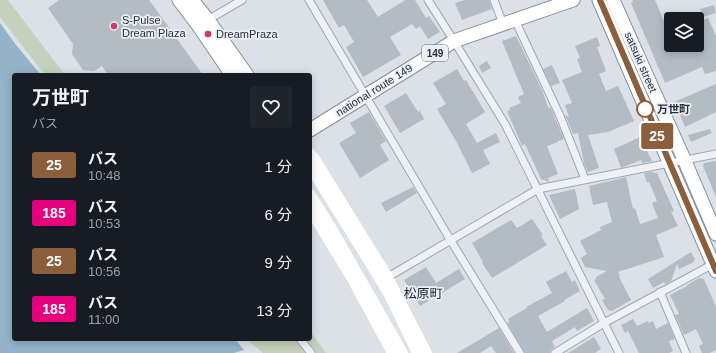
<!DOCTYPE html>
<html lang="ja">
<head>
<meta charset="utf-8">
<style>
  body { margin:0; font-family:Helvetica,"Noto Sans JP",sans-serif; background:#20242c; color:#f1f3f6; height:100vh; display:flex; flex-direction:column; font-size:15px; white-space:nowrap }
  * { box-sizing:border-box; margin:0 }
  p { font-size:13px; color:#9ea1a6 }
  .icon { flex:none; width:22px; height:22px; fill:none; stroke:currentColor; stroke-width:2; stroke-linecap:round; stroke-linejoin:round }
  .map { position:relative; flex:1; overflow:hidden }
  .sheet { position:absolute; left:12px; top:73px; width:300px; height:268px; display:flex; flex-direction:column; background:#171b24; border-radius:4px; box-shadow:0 2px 10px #0003 }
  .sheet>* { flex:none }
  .badge { padding:0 8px; border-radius:3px; font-size:14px; line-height:26px }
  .tools { position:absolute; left:664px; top:12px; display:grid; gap:8px }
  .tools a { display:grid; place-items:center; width:40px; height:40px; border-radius:4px; background:#171b24; box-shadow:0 2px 10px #0003; font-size:20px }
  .map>.badge { position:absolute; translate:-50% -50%; box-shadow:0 0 0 2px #fff }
  .round { display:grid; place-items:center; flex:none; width:42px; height:42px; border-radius:4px; background:#20242c }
  .head { display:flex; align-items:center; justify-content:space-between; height:68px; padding:0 20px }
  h1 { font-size:19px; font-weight:700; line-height:30px }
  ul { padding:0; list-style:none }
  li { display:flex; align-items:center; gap:12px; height:48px; padding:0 20px }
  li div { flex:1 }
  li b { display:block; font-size:15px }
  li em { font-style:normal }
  li .badge { min-width:44px; font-weight:700; text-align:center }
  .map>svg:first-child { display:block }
</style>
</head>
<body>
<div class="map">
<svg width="716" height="353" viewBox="0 0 716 353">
  <rect width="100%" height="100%" fill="#dbe1e7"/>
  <g fill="#c4d1bc">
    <path d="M0,0h8l57,75h-20l-45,-58z"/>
    <path d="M310,331l16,22h-63l-17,-14h64z"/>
  </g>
  <path fill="#94b3c9" d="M0,23l16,22 25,30h-27v264h221l9,11 -10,3h-234z"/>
  <g fill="#b3bbc4">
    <path d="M59,0h90l54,75h-95l-6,-9 -8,5 -11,-1 -11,-16 1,-10 -25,-36z"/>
    <path d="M323,0h44l11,17 27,-17h10l11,18 3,-2 11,16 -12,7 -8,-13 -4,3 -4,-5 -22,13 11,18 -38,22 -17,-30 8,-5 -10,-17 -5,3z"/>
    <path d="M465,0h24l3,9 -30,11 -7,-17z"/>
    <path d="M632,0h23l16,38v7h26v-23l11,-4 8,18v35l-11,3 -3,-7 -37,16 -34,-80 2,-1z"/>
    <path d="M714,5l2,8 -13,4 -3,-8z"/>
    <path d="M516,36l26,54 6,17 3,1 4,10 9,21 -6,2v1l-11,4 11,28 -10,4 1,4 -8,-3 -16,-35 -3,2 -15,-35 3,-1 -1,-2 12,-5 -3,-6 6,-3 -22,-53z"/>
    <path d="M597,37l3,9 -3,1 9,24 -7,3 7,17 12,-5 16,35 -26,11 -20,3 11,33 -11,4 -4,-9 -6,-30 -5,1 -8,-19 4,2 -4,-12 7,-2 -10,-23 20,-8 -5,-13 3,-1 -5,-12z"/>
    <path d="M487,61l4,7 -9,5 -3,-7z"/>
    <path d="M552,65l8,18 -9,3 -8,-17z"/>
    <path d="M457,69l7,12 2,-1 19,32 -19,12 11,19 19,-10 4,9 -17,8 7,14 -18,9 -16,-32 -19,-32 9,-5 -13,-21z"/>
    <path d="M716,84v28l-31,15 -11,-25z"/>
    <path d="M406,93l12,19 2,-1 4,8 -24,14 -16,-27z"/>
    <path d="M369,112l17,29 -6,4 9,15 -29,18 -21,-35 17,-10 -6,-10z"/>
    <path d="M710,129l2,4 -21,9 -3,-7z"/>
    <path d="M640,137l12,24 -10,2 -1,-3 -20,8 -7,-19z"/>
    <path d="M716,161v36l-13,-31 1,-3z"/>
    <path d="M651,172l6,1 17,38 -3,1 7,14 -22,9 8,22 -46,15 2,4 -1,1 12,23 -19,11 -4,-1 -6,-10 3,-1 -11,-19 2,-1v-2l11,-6 -22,-4 -4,-9 6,-4 -7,-13 21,-11 -1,-3 12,-5 -5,-20 -14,3 -4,-19 37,-9 7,32 2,-1 5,16 18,-6 -6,-15 5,-2 -8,-19 -2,1 -3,-10z"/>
    <path d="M413,187l4,6 -31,19 -5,-9z"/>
    <path d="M575,189l4,20 -19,10 -11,-24z"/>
    <path d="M532,219l11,16 -2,1 6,9 -55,33 -10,-15 1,-1 -11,-19 39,-23 6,8z"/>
    <path d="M691,252l4,8 -2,1 1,1 -15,7 -2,-5 -6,17 -6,3 -1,-2 -11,6 -5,-9z"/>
    <path d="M426,267l10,16 23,-14 6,10 -45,27 -16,-26z"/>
    <path d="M566,271l6,11 3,-2 5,11 -16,9 1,1 -27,15 9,16 40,-24 7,13 -17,10 -2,-4 -23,14 3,6 -4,3 -1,3h-25l-18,-30 3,-2 -2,-2 19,-11 -1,-1 26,-14 -6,-11z"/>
    <path d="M699,278l5,1 12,28v43l-6,3h-8l-3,-7 4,-2 -7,-15 -12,6 -9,-20 4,-1 -9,-19 17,-9v-1z"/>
    <path d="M633,319l4,7 11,-5v2l5,-2 3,8 12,-6 7,16 -6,2 4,10 -4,2h-30l-11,-22 -3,2 -4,-8z"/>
    <path d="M499,328l15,25h-18l-5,-7 -11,7h-23z"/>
    <path d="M594,337l7,12 -6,4h-27z"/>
  </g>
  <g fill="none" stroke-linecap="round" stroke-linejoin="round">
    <g stroke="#a1a8b1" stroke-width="9">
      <g id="street">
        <path d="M309,0l142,241 69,112"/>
        <path d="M428,0l26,41 51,83 114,229"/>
        <path d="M494,0l9,24"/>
        <path d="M515,20l45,96 25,63"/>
        <path d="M206,21l36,-21"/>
        <path d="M388,277l150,-88 178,-35"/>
        <path d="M660,292l26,61"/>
        <path d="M300,339l11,14"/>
        <path d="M555,353l49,-30 111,-60"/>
      </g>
    </g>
    <g stroke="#82909e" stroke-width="15">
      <g id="highway">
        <path d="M179,0l19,25 34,50"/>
        <path d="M192,0l16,20 39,55"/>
        <path d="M599,0l117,271"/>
        <path d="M613,0l71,159 32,75"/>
        <path d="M310,130l144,-89 119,-41"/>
      </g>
    </g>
    <use href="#street" stroke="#eef1f5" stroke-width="7"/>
    <g stroke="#fff" stroke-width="10">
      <path d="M310,153l4,4 74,120 39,76"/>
      <path d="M310,167l61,98 18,30 28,58"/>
      <path d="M310,194l21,33 72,126"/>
      <path d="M310,205l3,10 39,64 40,74"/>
    </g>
    <use href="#highway" stroke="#fff" stroke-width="13"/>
  </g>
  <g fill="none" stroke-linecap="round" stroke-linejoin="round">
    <g stroke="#fff" stroke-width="9">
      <path id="line" d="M600,0l116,271"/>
    </g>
    <use href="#line" stroke="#8b5e3c" stroke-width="6"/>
  </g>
  <g fill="#d33960" stroke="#ebf0f4" stroke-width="1.5">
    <circle cx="114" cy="26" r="4"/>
    <circle cx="208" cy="34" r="4"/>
  </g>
  <circle fill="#fff" stroke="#8b5e3c" stroke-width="2" cx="645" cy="109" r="8"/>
  <g text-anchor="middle" stroke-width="3.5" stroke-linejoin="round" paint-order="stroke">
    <rect fill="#ebf0f4" stroke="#606a74" stroke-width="1" x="422" y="45" width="26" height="16" rx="3"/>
    <g font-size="10" font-weight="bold" fill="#25303d">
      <text x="435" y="57">149</text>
    </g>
    <g font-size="11" fill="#25303d" stroke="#ebf0f4" text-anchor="start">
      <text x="122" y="24">S-Pulse<tspan x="122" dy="13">Dream Plaza</tspan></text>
      <text x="216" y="38">DreamPraza</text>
    </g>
    <g font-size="11" fill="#25303d" stroke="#ebf0f4">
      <text transform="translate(641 62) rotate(66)" y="4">satsuki street</text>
      <text transform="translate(374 90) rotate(-32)" y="4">national route 149</text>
    </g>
    <g font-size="11" font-weight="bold" fill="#25303d" stroke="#ebf0f4" text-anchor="start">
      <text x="657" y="113">万世町</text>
    </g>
    <g font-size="13" fill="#17212e" stroke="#ebf0f4">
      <text x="423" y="298">松原町</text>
    </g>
  </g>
</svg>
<div class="tools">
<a><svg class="icon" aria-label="layers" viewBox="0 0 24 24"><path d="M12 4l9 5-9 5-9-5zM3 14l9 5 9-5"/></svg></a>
</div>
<b class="badge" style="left:657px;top:136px;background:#8b5e3c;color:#fff">25</b>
<section class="sheet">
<div class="head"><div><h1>万世町</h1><p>バス</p></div><a class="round"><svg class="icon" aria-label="heart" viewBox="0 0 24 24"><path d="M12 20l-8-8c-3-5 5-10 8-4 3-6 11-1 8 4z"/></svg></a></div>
<ul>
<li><span class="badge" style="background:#8b5e3c;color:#fff">25</span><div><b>バス</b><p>10:48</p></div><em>1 分</em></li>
<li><span class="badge" style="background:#e6007e;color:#fff">185</span><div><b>バス</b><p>10:53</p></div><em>6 分</em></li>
<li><span class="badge" style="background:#8b5e3c;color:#fff">25</span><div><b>バス</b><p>10:56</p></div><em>9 分</em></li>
<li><span class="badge" style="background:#e6007e;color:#fff">185</span><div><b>バス</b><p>11:00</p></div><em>13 分</em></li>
</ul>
</section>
</div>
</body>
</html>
